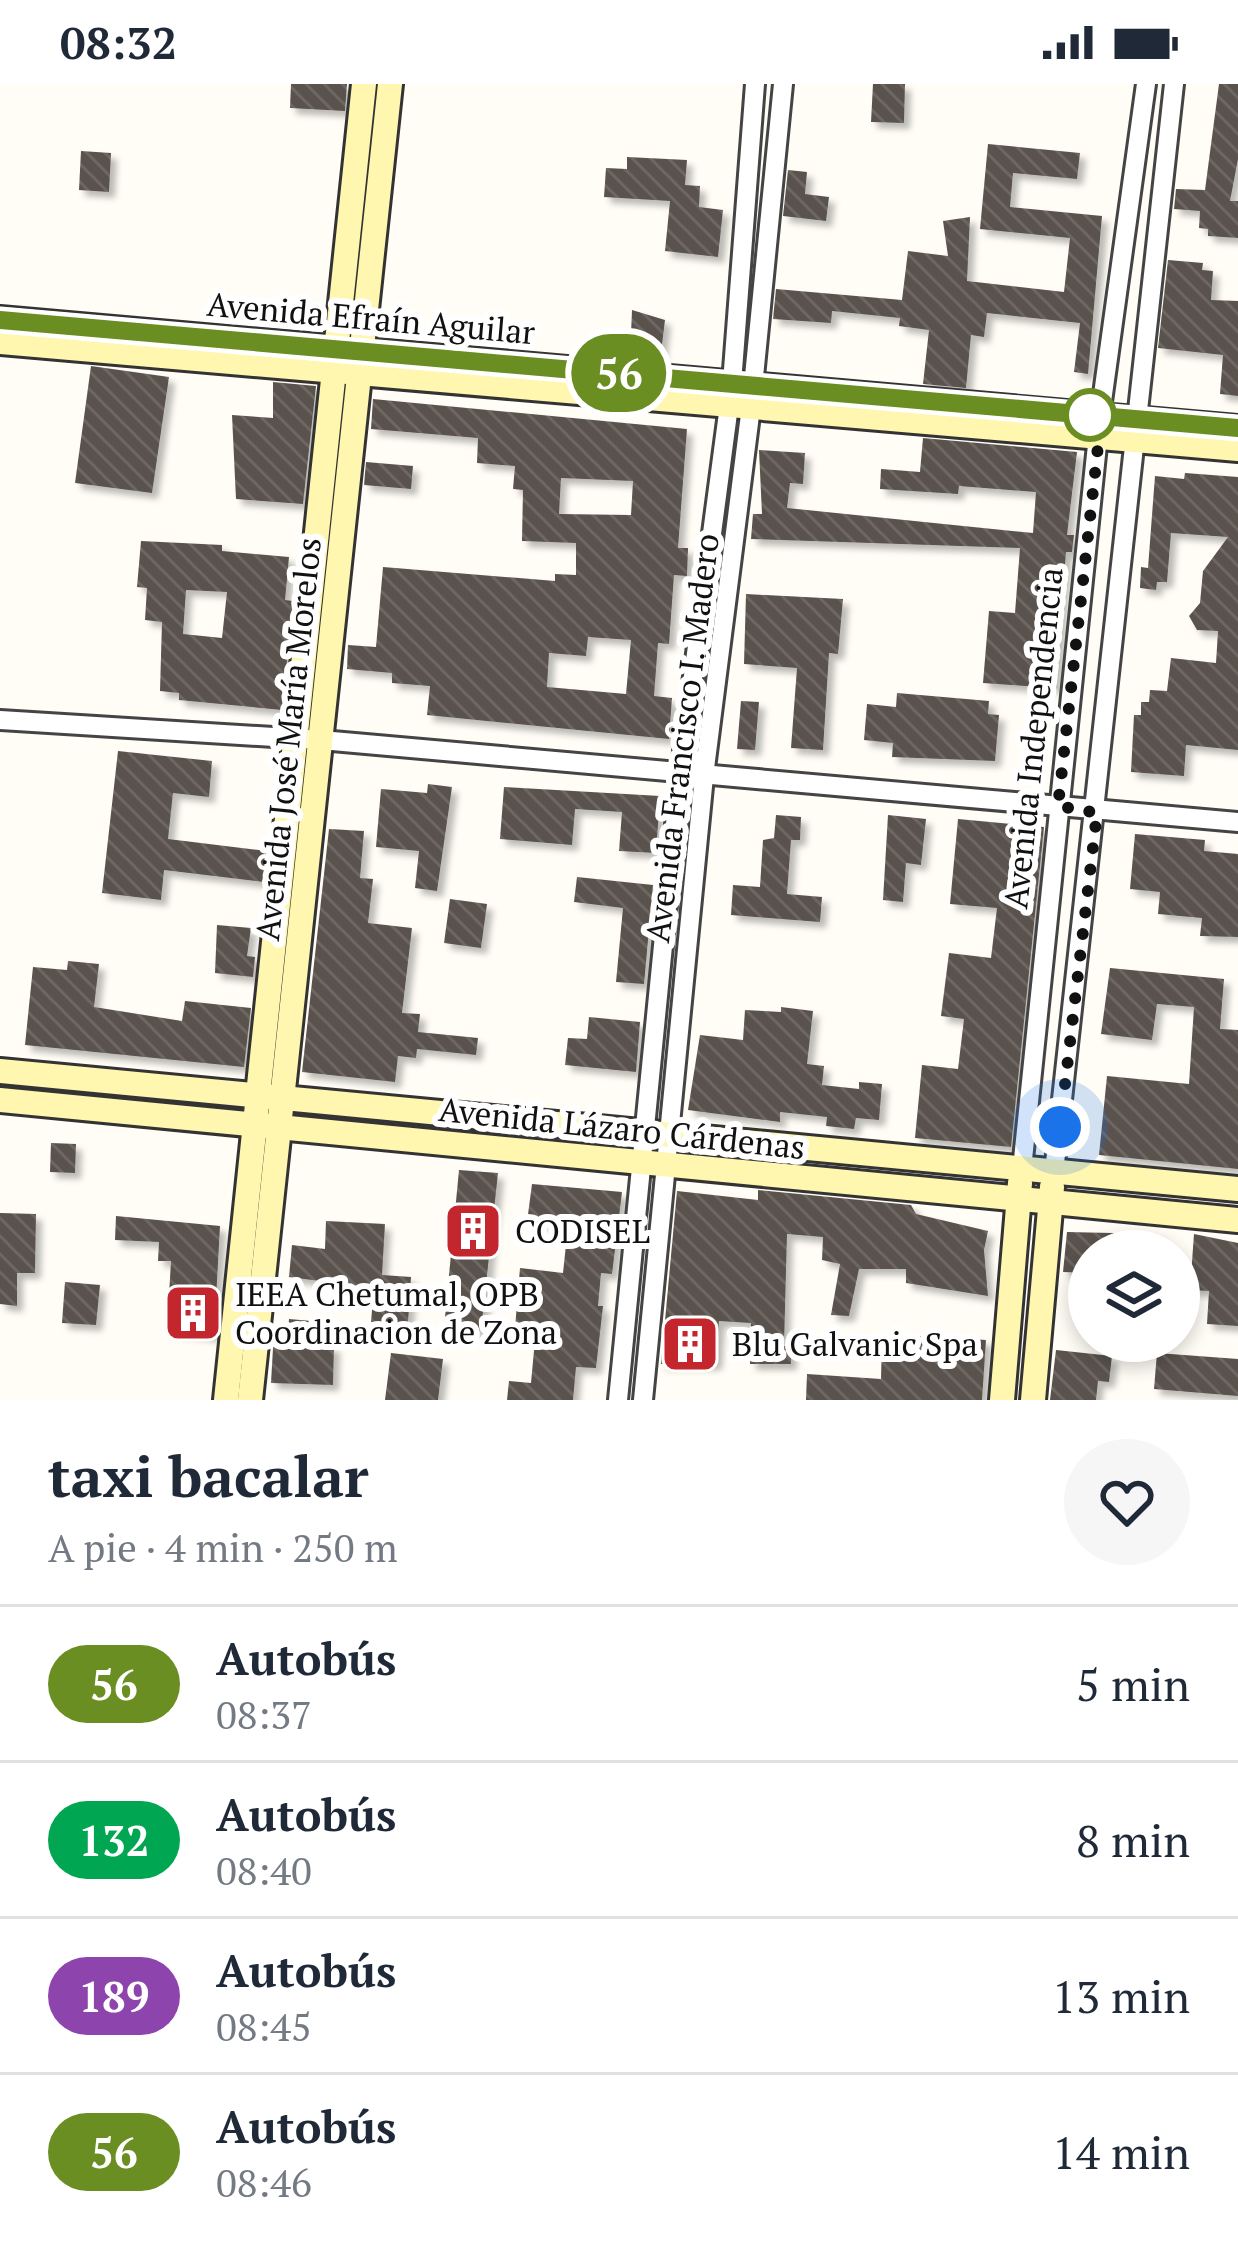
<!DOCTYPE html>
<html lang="es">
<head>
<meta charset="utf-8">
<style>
  body { margin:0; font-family:"PT Serif",serif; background:#f6f6f7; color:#1f2937; height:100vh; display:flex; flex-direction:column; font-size:45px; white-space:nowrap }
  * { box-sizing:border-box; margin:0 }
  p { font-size:39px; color:#747a83 }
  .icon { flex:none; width:66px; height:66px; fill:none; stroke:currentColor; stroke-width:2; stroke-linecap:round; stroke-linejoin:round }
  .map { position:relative; height:1316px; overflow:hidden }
  .side { display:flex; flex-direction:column; background:#fff; flex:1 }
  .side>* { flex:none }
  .badge { padding:0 24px; border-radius:39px; font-size:42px; line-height:78px }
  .buttons { position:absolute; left:1068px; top:1146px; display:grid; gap:24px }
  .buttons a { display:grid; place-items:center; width:132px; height:132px; border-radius:50%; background:#fff; box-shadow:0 6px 18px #0003; font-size:60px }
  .you { position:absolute; width:60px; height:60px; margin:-30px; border:9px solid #fff; border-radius:50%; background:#1a73e8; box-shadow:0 0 0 18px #1a73e833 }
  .map>.badge { position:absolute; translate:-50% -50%; box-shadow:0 0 0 6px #fff }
  .round { display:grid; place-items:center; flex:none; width:126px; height:126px; border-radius:63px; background:#f6f6f7 }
  .headline { display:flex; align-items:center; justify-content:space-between; height:204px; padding:0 48px }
  h1 { font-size:57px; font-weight:800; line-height:90px }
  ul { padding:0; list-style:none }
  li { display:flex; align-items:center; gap:36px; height:156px; padding:0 48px; border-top:3px solid #e0e1e3 }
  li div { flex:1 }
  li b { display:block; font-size:45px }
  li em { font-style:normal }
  li .badge { min-width:132px; font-weight:700; text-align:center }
  .status { display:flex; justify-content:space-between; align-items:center; height:84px; padding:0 60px; background:#fff; direction:ltr }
  .status svg { height:33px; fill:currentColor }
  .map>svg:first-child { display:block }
</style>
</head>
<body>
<div class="status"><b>08:32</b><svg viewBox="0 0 49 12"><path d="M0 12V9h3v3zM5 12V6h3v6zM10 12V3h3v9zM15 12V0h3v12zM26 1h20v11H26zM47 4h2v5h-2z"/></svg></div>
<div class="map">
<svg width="1238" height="1316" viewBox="0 0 1238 1316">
  <defs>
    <pattern id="building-back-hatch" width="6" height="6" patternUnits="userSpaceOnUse" patternTransform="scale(3)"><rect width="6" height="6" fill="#5a524d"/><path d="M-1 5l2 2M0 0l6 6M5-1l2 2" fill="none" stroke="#6d6662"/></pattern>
    <filter id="shadow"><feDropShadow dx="6" dy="6" stdDeviation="3" flood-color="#0004"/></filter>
  </defs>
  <rect width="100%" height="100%" fill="#fffdf5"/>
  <g fill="url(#building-back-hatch)" fill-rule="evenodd" filter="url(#shadow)">
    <path d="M291,0h56l-2,27 -55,-3z"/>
    <path d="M873,0h32l-1,39 -33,-1z"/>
    <path d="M1219,0h19v75l-8,42h8v37l-30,-2v-7l-9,-1 1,-17 -26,-2 2,-20 29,1z"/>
    <path d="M988,60l92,9 -3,26 -64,-6 -3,34 92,9 -14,158 -14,-2 6,-49 -93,-10 -3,24 -13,-2 -5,53 -43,-4 6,-54 -30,-4 1,-8 -68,-7 -1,12 -58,-4 3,-30 126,11 6,-49 40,5 -5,-35 27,-4 -3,64 97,11 6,-54 -90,-9z"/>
    <path d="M81,67l30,2 -2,39 -30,-2z"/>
    <path d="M627,73l60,3 -2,25 15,1 -1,21 24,3 -5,47 -53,-6 5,-50 -66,-4 2,-29 21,1z"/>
    <path d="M788,86l19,2 -2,22 24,3 -3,24 -43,-5z"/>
    <path d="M1168,176l35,3 -1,7 11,1 -2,29 27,1v95l-18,-2 3,-39 -65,-7z"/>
    <path d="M632,226l33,10 -5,41 -30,-3z"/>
    <path d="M91,282l78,11 -17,116 -77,-10z"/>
    <path d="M273,298l43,4 -13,118 -67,-5 -4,-84 41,3z"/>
    <path d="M373,315l314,30 -9,119h10l-1,28 -13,-1 -5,69 -11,-1 -4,53 18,2 -3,41 -242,-24 3,-29 -38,-3v-10l-45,-4 1,-24 28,2 7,-80 172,14v-7l21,1v-32l-54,-2 1,-51 -10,-1 2,-23 -38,-3 1,-25 -107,-9zM561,394l72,3 -2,34 -72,-1zM588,553l43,3 -5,54 -79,-7 2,-34 37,3z"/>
    <path d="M923,354l154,14 -10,83h7l-2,17h-6l-11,136 -72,-5 6,-72 26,2 5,-65 -269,-9 2,-25h9l-3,-64 46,3 -2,31 -13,-1 -3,25 246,25 3,-41 -77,-6 -1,8 -78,-5 1,-20 39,3z"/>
    <path d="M366,378l47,4 -2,23 -47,-4z"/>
    <path d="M1185,389l53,4v273l-52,-5 -2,31 -53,-4 3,-57h7v-13h8l1,-12 17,1 4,-33 45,5 2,-32 -21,-1 -8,-14 11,-13 3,-32 25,-34 -57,-4 -4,49h-10l-1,8 -16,-2 1,-21 7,1 7,-92 29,3z"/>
    <path d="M141,457l81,4v6l67,6 -4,43 8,1 -11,109 -103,-10v-7l-19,-2 2,-69 -17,-2 2,-32 -10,-1zM186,506l41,2 -5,46 -39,-4z"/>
    <path d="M746,510l97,5 -5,55 -9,-1 -6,97 -32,-2 6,-80 -53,-4z"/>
    <path d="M897,609l92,8 -1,13 11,1 -4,46 -103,-4 1,-14 -29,-3 3,-36 29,3z"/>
    <path d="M741,617l18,1 -4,48 -18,-1z"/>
    <path d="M118,667l94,10 -3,36 -36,-4 -5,46 99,12 -3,31 -100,-12 -3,30 -59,-7z"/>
    <path d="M428,700l24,3 -15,104 -22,-3 4,-37 -43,-4 5,-58 46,4z"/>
    <path d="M504,703l156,9 -4,57 -37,-2 3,-39 -47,-3 -3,36 -72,-6z"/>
    <path d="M776,731l25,2 -1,23h-9l-4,54 35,3 -2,25 -89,-7 2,-30 27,2 3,-47 11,-2z"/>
    <path d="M888,731l38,4 -5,46 -15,-2 -3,39 -20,-2z"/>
    <path d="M958,735l86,8 -33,320 -96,-9 7,-73 36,4 6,-50 -23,-3 8,-63 42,5 6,-50 -47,-4z"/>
    <path d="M329,745l35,2 -4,47 13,1 -5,44 44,5 -10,85 18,1 -2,18 60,6 -2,17 -59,-6 -1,9 -18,-2 -3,26 -93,-10z"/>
    <path d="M1135,750l70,6 -1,11 34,3v83l-38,-1 2,-18 -44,-4 2,-22 -30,-3z"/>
    <path d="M577,793l76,8 -9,99 -28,-2 7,-74 -49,-6z"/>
    <path d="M450,815l37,5 -6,44 -37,-5z"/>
    <path d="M217,841l34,3 -4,28 8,1 -2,20 -38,-4z"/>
    <path d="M68,877l31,3 -5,43 88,14 3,-20 66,7 -7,59 -219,-22 8,-78 34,3z"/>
    <path d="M1110,884l114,11 -4,50 18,1v139l-139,-14 8,-79 82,8 5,-77 -37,-3 -5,36 -51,-6z"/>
    <path d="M781,923l32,4 -6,53 17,2 -2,19 37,4v-7l23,2 -3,36 -23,-2 -2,11 -28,-3 1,-9 -47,-5v10l-92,-12 12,-75 43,5 2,-30 36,2z"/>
    <path d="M589,933l51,5 -4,50 -71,-7 3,-27 19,1z"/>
    <path d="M51,1059l25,1 -1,29 -25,-1z"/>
    <path d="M459,1086l39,3 -17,158 -37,-3z"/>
    <path d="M532,1100l90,8 -10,82 -11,-1 -3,33h5l-7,62 -20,-1 -3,33h-66l2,-19 22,2 5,-54 -21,-1 5,-60 43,5 5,-47 -41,-4z"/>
    <path d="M758,1106l153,15 5,9 72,17 -4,19 4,46 -82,-13v-14h-47l-10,47 -18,-1 9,-51 -18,-4 1,-23 -36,-3 -3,112h7v18h-41l1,-41 -32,-2 -3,43h-55l16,-173 81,9z"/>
    <path d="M0,1129l36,1 -1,59h-18v33l-17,-2z"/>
    <path d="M116,1132l104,10 -6,110 -47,-6 4,-69h-13l1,-19 -44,-2z"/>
    <path d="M326,1137l59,3 -3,51 29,2 -3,45h-37l3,-34 -85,-11 3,-32 33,4z"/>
    <path d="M1067,1148l90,2v17h-68v22l-26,-1z"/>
    <path d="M1194,1150l44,9v83l-31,-2 2,-33 -19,-1z"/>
    <path d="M65,1198l35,3 -4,40 -34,-2z"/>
    <path d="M289,1235l34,3 -2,23 13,1 -1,39 -62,-2 3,-52 14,1z"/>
    <path d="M929,1252l57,4 -4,60h-176l1,-26 74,5 1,-41z"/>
    <path d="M1056,1266l56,6 -3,26 -11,-1 -2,19h-46z"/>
    <path d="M391,1269l52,6 -5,41h-53z"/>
    <path d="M1157,1269l81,6v37l-84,-7z"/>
  </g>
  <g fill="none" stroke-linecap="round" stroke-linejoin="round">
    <g stroke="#444" stroke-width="24">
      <g id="street">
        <path d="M0,636l321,20 917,82"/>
        <path d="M1022,1085l78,-753 46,-332"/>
        <path d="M1054,1088l120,-1088"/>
        <path d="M618,1316l62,-626 52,-391 23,-299"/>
        <path d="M643,1316l61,-624 47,-369 32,-323"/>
      </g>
    </g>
    <g stroke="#333" stroke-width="30">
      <g id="secondary">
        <path d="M0,235l1238,109"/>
        <path d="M0,258l1238,107"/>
        <path d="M0,987l1238,118"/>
        <path d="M0,1016l1238,120"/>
        <path d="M226,1316l138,-1316"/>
        <path d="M250,1316l140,-1316"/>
        <path d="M1002,1316l18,-217"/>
        <path d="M1033,1316l19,-213"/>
      </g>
    </g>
    <use href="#street" stroke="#fff" stroke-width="18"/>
    <use href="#secondary" stroke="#fff6b0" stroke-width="24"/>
  </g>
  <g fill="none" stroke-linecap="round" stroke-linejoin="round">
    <g stroke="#fff" stroke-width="27">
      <path id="line" d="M0,236l1238,108"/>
    </g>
    <use href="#line" stroke="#6b8e23" stroke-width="18"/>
    <path stroke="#111" stroke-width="12" stroke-dasharray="0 21.6" d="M1060,1043l37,-314 -39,-7 41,-369 1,-21 -10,-1"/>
  </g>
  <defs>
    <g id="building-square" transform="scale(3)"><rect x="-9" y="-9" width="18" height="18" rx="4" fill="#c4262e" stroke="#fff"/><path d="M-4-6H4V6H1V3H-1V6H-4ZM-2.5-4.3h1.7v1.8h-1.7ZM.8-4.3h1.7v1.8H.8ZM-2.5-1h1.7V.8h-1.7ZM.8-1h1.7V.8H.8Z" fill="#fff"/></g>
  </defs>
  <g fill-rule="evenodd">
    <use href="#building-square" x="473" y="1147"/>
    <use href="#building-square" x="193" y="1229"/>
    <use href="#building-square" x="690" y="1260"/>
  </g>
  <circle fill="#fff" stroke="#6b8e23" stroke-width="6" cx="1090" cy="331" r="24"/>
  <g text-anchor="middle" stroke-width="12" stroke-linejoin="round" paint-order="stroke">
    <g font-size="33" fill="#111" stroke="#fff">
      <text transform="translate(371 234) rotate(5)" y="12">Avenida Efraín Aguilar</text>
      <text transform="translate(682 654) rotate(-83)" y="12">Avenida Francisco I. Madero</text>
      <text transform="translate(1033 654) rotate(-84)" y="12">Avenida Independencia</text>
      <text transform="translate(288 655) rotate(-84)" y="12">Avenida José María Morelos</text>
      <text transform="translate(622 1044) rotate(6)" y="12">Avenida Lázaro Cárdenas</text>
    </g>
    <g font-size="33" fill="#111" stroke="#fff" text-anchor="start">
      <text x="515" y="1159">CODISEL</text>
      <text x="235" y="1222">IEEA Chetumal, OPB<tspan x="235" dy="38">Coordinacion de Zona</tspan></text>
      <text x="732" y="1272">Blu Galvanic Spa</text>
    </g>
  </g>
</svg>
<div class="buttons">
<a><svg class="icon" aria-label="layers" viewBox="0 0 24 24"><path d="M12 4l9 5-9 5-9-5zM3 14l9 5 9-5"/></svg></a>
</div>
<div class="you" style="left:1060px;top:1043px"></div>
<b class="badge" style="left:619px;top:289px;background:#6b8e23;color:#fff">56</b>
</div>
<section class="side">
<div class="headline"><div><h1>taxi bacalar</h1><p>A pie · 4 min · 250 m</p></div><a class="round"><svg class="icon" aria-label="heart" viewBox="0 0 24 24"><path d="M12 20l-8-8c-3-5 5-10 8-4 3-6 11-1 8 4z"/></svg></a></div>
<ul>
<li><span class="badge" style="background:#6b8e23;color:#fff">56</span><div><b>Autobús</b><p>08:37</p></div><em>5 min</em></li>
<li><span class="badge" style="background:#00a651;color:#fff">132</span><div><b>Autobús</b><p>08:40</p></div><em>8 min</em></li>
<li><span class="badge" style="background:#8e44ad;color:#fff">189</span><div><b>Autobús</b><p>08:45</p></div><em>13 min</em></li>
<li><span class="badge" style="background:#6b8e23;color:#fff">56</span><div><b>Autobús</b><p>08:46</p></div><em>14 min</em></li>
</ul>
</section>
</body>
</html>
